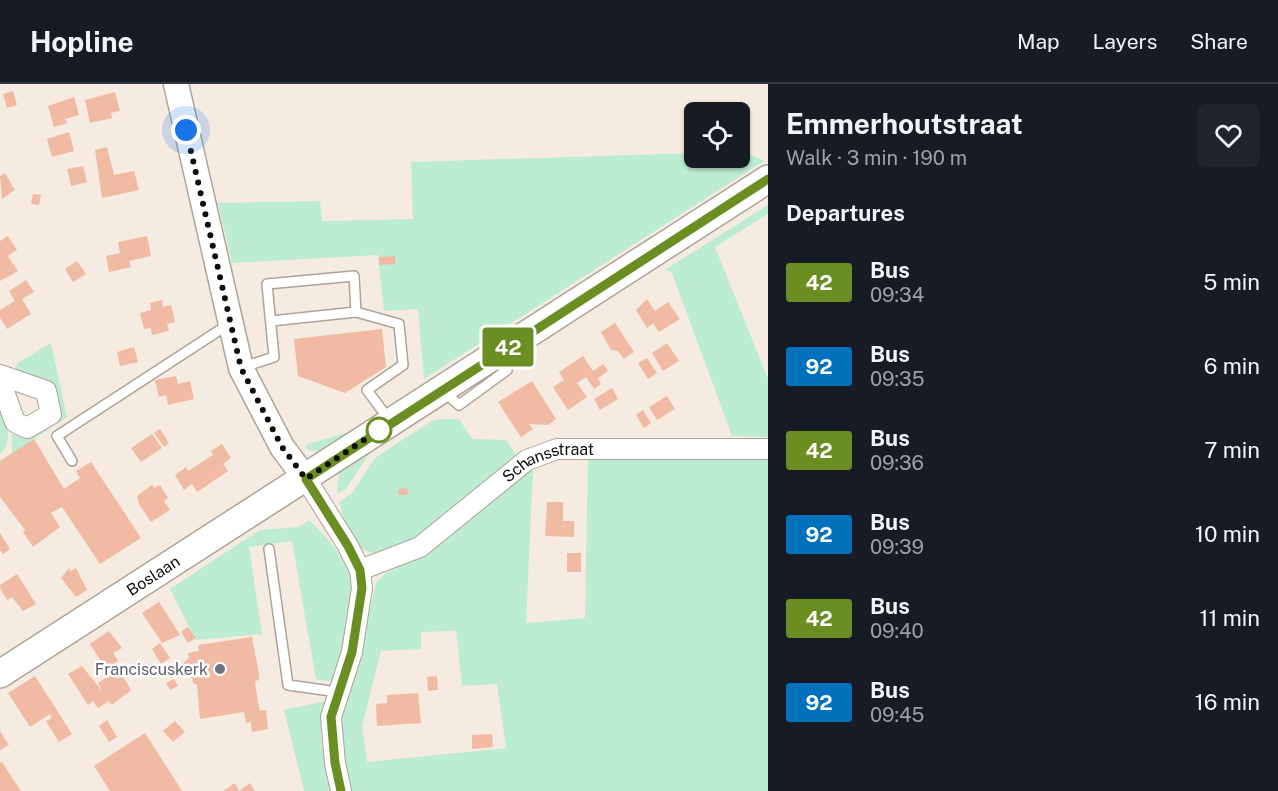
<!DOCTYPE html>
<html lang="en">
<head>
<meta charset="utf-8">
<style>
  body { margin:0; font-family:"Public Sans",sans-serif; background:#20242c; color:#f1f3f6; height:100vh; display:flex; flex-direction:column; font-size:22px; white-space:nowrap }
  * { box-sizing:border-box; margin:0 }
  p { font-size:20px; color:#9ea1a6 }
  .icon { flex:none; width:33px; height:33px; fill:none; stroke:currentColor; stroke-width:2; stroke-linecap:round; stroke-linejoin:round }
  .map { position:relative; flex:1; overflow:hidden }
  .panel { display:flex; flex-direction:column; background:#171b24; width:510px }
  .panel>* { flex:none }
  .badge { padding:0 12px; border-radius:4px; font-size:21px; line-height:39px }
  .controls { position:absolute; left:684px; top:18px; display:grid; gap:12px }
  .controls a { display:grid; place-items:center; width:66px; height:66px; border-radius:9px; background:#171b24; box-shadow:0 2px 4px #0004; font-size:30px }
  .you { position:absolute; width:30px; height:30px; margin:-15px; border:4px solid #fff; border-radius:50%; background:#1a73e8; box-shadow:0 0 0 9px #1a73e833 }
  .map>.badge { position:absolute; translate:-50% -50%; box-shadow:0 0 0 3px #fff }
  h2 { padding:0 18px; font-size:22px; line-height:54px }
  .round { display:grid; place-items:center; flex:none; width:63px; height:63px; border-radius:9px; background:#20242c }
  .head { display:flex; align-items:center; justify-content:space-between; height:102px; padding:0 18px }
  h1 { font-size:28px; font-weight:700; line-height:45px }
  ul { padding:0; list-style:none }
  li { display:flex; align-items:center; gap:18px; height:84px; padding:0 18px }
  li div { flex:1 }
  li b { display:block; font-size:22px }
  li em { font-style:normal }
  li .badge { min-width:66px; font-weight:700; text-align:center }
  header { display:flex; align-items:center; gap:36px; box-sizing:border-box; height:84px; padding:0 30px; background:#171b24; border-bottom:2px solid #363941 }
  header strong { font-size:28px }
  nav { display:flex; gap:33px; margin-inline-start:auto; font-size:21px }
  main { display:flex; flex:1; min-height:0 }
  .map>svg:first-child { display:block }
</style>
</head>
<body>
<header>
<strong>Hopline</strong>
<nav><a>Map</a><a>Layers</a><a>Share</a></nav>
</header>
<main>
<div class="map">
<svg width="768" height="707" viewBox="0 0 768 707">
  <rect width="100%" height="100%" fill="#f6ebe0"/>
  <g fill="#bcecd1" fill-rule="evenodd">
    <path d="M740,68h5l19,9 -340,218 -6,-70 -34,2 -6,-56 -146,8 -14,-60 102,-2 2,20 91,-2 -2,-57 283,-9v5h46z"/>
    <path d="M768,121v9l-53,33 53,132v58l-36,-1 -60,-163 -6,-4z"/>
    <path d="M51,259l16,74 -55,37v-20l11,3 37,-23 -46,-42 4,-9z"/>
    <path d="M0,318c5,14 15,41 0,52z"/>
    <path d="M439,335h20l13,20 34,1 13,19c-30,24 -111,105 -150,93 -18,-6 -26,-34 -30,-50l13,-9 23,-35 55,-36z"/>
    <path d="M349,348l4,6 -29,14 -16,-2 -3,-3 3,-3z"/>
    <path d="M369,370l-23,35 -9,5c1,-27 5,-34 32,-40z"/>
    <path d="M588,371h180v336h-420c-4,-32 -9,-61 -3,-93l5,-2 26,-113 9,-9 50,-28 98,-78 -7,155 59,-5zM456,547l6,55 35,-2 9,64 -139,14 -5,-35 19,-76 40,-2v-17z"/>
    <path d="M309,436c64,61 46,86 25,162l-18,-3 -24,-138 -43,6 13,87 -66,6 -26,-51 90,-59 39,-3z"/>
    <path d="M325,617c-10,29 0,61 7,90h-28l-20,-81z"/>
  </g>
  <g fill="#f0bba2">
    <path d="M13,7l4,14 -10,3 -4,-14z"/>
    <path d="M115,8l5,19 -9,2 1,5 -22,5 -5,-23z"/>
    <path d="M74,13l5,18 -14,4 2,4 -13,4 -6,-21z"/>
    <path d="M69,48l5,19 -22,6 -5,-18z"/>
    <path d="M107,63l7,28 20,-4 5,19 -37,8 -7,-48z"/>
    <path d="M83,82l4,16 -16,4 -4,-17z"/>
    <path d="M5,89l10,17 -13,9 -2,-23z"/>
    <path d="M33,110l8,1 -2,10 -8,-1z"/>
    <path d="M8,152l9,14 -9,6 10,15 -18,10v-40z"/>
    <path d="M147,152l4,20 -22,5 2,6 -22,5 -3,-16 14,-3 -2,-11z"/>
    <path d="M395,172v8l-16,1v-8z"/>
    <path d="M77,177l9,13 -13,8 -8,-13z"/>
    <path d="M26,196l8,12 -12,7 9,15 -24,15 -7,-11v-8l15,-9 -6,-10z"/>
    <path d="M647,215l8,12 13,-9 12,17 -21,13 -6,-9 -6,5 -11,-18z"/>
    <path d="M162,216l1,7 8,-2 4,17 -8,2 2,7 -17,4 -1,-7 -7,1 -4,-16 11,-3 -1,-7z"/>
    <path d="M615,239l19,29 -10,7 -6,-8 -7,-1 -10,-18z"/>
    <path d="M382,245l4,38 -41,26 -47,-17 -4,-37z"/>
    <path d="M667,259l12,18 -16,10 -11,-18z"/>
    <path d="M134,263l4,15 -18,4 -3,-14z"/>
    <path d="M583,272l10,15 10,-7 5,7 -10,7 3,6 -7,5 -8,-12 -9,6 10,14 -19,13 -15,-23 11,-7 -5,-8z"/>
    <path d="M647,274l10,15 -9,6 -10,-16z"/>
    <path d="M176,292l2,8 12,-3 4,18 -26,6 -2,-10 -7,2 -4,-17z"/>
    <path d="M532,297l24,38 -8,6 -19,-1 4,5 -12,8 -23,-35z"/>
    <path d="M612,304l6,11 -18,11 -6,-11z"/>
    <path d="M667,312l8,13 -18,11 -8,-13z"/>
    <path d="M643,326l8,13 -7,5 -8,-13z"/>
    <path d="M160,345l9,14 -5,4 -10,-14z"/>
    <path d="M152,350l10,14 -21,14 -10,-14z"/>
    <path d="M34,355l30,50 16,-11 -4,-7 15,-9 50,76 -41,26 -38,-57 -11,6 9,14 -27,20 -10,-15 2,-2 -25,-33v-36z"/>
    <path d="M222,360l9,14 -8,6 5,7 -31,21 -5,-8 -8,6 -9,-15 11,-8 2,4 25,-16 -2,-4z"/>
    <path d="M152,401l2,3 6,-3 8,13 -4,3 6,9 -19,12 -12,-18 -2,-8z"/>
    <path d="M407,404l1,7h-9l-1,-6z"/>
    <path d="M547,418h16v19h11v16l-29,-1z"/>
    <path d="M0,449l10,16 -7,5 -3,-4z"/>
    <rect x="567" y="469" width="14" height="19"/>
    <path d="M69,484l2,3 5,-3 11,22 -11,7 -15,-19z"/>
    <path d="M17,490l19,30 -13,7 -11,-14 -5,3 -7,-12v-3z"/>
    <path d="M159,518l21,33 -18,8 -20,-30z"/>
    <path d="M188,543l8,11 -8,5 -7,-11z"/>
    <path d="M109,547l13,17 -9,5 5,8 -12,8 -16,-25z"/>
    <path d="M252,553l7,37v6l-4,1 2,16 3,14 6,-1 2,19 -16,3 -1,-10 -5,1 -2,-11 -44,7 -3,-34 -4,-2 -1,-5 -10,-5 -1,-8 8,-7 -1,-5 11,-2 -1,-6z"/>
    <path d="M160,559l10,15 -9,6 -9,-15z"/>
    <path d="M82,582l21,26 -5,-9 21,-13 12,20 -19,15 -3,-4 -11,7 -5,-7 -5,4 -20,-31z"/>
    <path d="M35,592l37,58 -13,8 -13,-21 6,-3 -2,-4 -20,13 -22,-34z"/>
    <path d="M437,592l1,14 -10,1 -1,-14z"/>
    <path d="M174,595l4,7 -8,4 -4,-7z"/>
    <path d="M418,609l3,30 -44,3 -1,-22 11,-1v-8z"/>
    <path d="M107,636l10,17 -8,5 -10,-16z"/>
    <path d="M175,637l10,11 -12,10 -10,-11z"/>
    <path d="M0,647l9,14 -9,5z"/>
    <path d="M145,649l37,58h-72l-16,-25z"/>
    <path d="M492,650l1,13 -21,2v-14z"/>
    <path d="M2,678l19,29h-21v-28z"/>
    <path d="M235,699l4,8 11,-8 5,8h-32z"/>
  </g>
  <g fill="none" stroke-linecap="round" stroke-linejoin="round">
    <g stroke="#ada398" stroke-width="12">
      <g id="service">
        <path d="M271,237l85,-9 43,12 4,41 -36,25 23,31"/>
        <path d="M243,283l31,-10 -7,-73 87,-8 2,36"/>
        <path d="M444,308l15,13 48,-35 -3,-18"/>
        <path d="M72,377l-15,-25 172,-112"/>
        <path d="M269,465l19,136 50,7"/>
      </g>
    </g>
    <g stroke="#ada398" stroke-width="22">
      <g id="minor">
        <path d="M0,291l46,16 5,23 -24,14 -12,-6 -15,-42"/>
        <path d="M306,395l42,67 12,24 2,18 -10,64 -21,65 4,46 6,28"/>
        <path id="s1" d="M360,486l60,-23 107,-87 30,-11h211"/>
      </g>
    </g>
    <g stroke="#ada398" stroke-width="27">
      <path id="tertiary" d="M176,0l65,284 41,79 24,32"/>
    </g>
    <g stroke="#ada398" stroke-width="30">
      <g id="secondary">
        <path id="s2" d="M0,590l768,-495"/>
      </g>
    </g>
    <use href="#service" stroke="#fff" stroke-width="9"/>
    <use href="#minor" stroke="#fff" stroke-width="20"/>
    <use href="#tertiary" stroke="#fff" stroke-width="24"/>
    <use href="#secondary" stroke="#fff" stroke-width="27"/>
  </g>
  <g fill="none" stroke-linecap="round" stroke-linejoin="round">
    <g stroke="#fff" stroke-width="14">
      <path id="line" d="M341,707l-6,-28 -4,-46 21,-65 10,-64 -2,-18 -12,-24 -42,-67 462,-300"/>
    </g>
    <use href="#line" stroke="#6b8e23" stroke-width="9"/>
    <path stroke="#100d09" stroke-width="6" stroke-dasharray="0 10.8" d="M186,46l55,238 41,79 24,32 73,-49"/>
  </g>
  <circle fill="#fff" stroke="#6b8e23" stroke-width="3" cx="379" cy="346" r="12"/>
  <circle fill="#6b7280" stroke="#fff" stroke-width="2" cx="220" cy="585" r="6"/>
  <g text-anchor="middle" stroke-width="5" stroke-linejoin="round" paint-order="stroke">
    <g font-size="16" fill="#100d09" stroke="#fff">
      <text dy="6" stroke="none"><textPath href="#s1" startOffset="222">Schansstraat</textPath></text>
      <text dy="6" stroke="none"><textPath href="#s2" startOffset="182">Boslaan</textPath></text>
    </g>
    <g font-size="16" fill="#5b616d" stroke="#fff" text-anchor="end">
      <text x="208" y="591">Franciscuskerk</text>
    </g>
  </g>
</svg>
<div class="controls">
<a><svg class="icon" aria-label="locate" viewBox="0 0 24 24"><circle cx="12" cy="12" r="6"/><path d="M12 2v4M12 18v4M2 12h4M18 12h4"/></svg></a>
</div>
<div class="you" style="left:186px;top:46px"></div>
<b class="badge" style="left:508px;top:263px;background:#6b8e23;color:#fff">42</b>
</div>
<section class="panel">
<div class="head"><div><h1>Emmerhoutstraat</h1><p>Walk · 3 min · 190 m</p></div><a class="round"><svg class="icon" aria-label="heart" viewBox="0 0 24 24"><path d="M12 20l-8-8c-3-5 5-10 8-4 3-6 11-1 8 4z"/></svg></a></div>
<h2>Departures</h2>
<ul>
<li><span class="badge" style="background:#6b8e23;color:#fff">42</span><div><b>Bus</b><p>09:34</p></div><em>5 min</em></li>
<li><span class="badge" style="background:#0072bc;color:#fff">92</span><div><b>Bus</b><p>09:35</p></div><em>6 min</em></li>
<li><span class="badge" style="background:#6b8e23;color:#fff">42</span><div><b>Bus</b><p>09:36</p></div><em>7 min</em></li>
<li><span class="badge" style="background:#0072bc;color:#fff">92</span><div><b>Bus</b><p>09:39</p></div><em>10 min</em></li>
<li><span class="badge" style="background:#6b8e23;color:#fff">42</span><div><b>Bus</b><p>09:40</p></div><em>11 min</em></li>
<li><span class="badge" style="background:#0072bc;color:#fff">92</span><div><b>Bus</b><p>09:45</p></div><em>16 min</em></li>
</ul>
</section>
</main>
</body>
</html>
